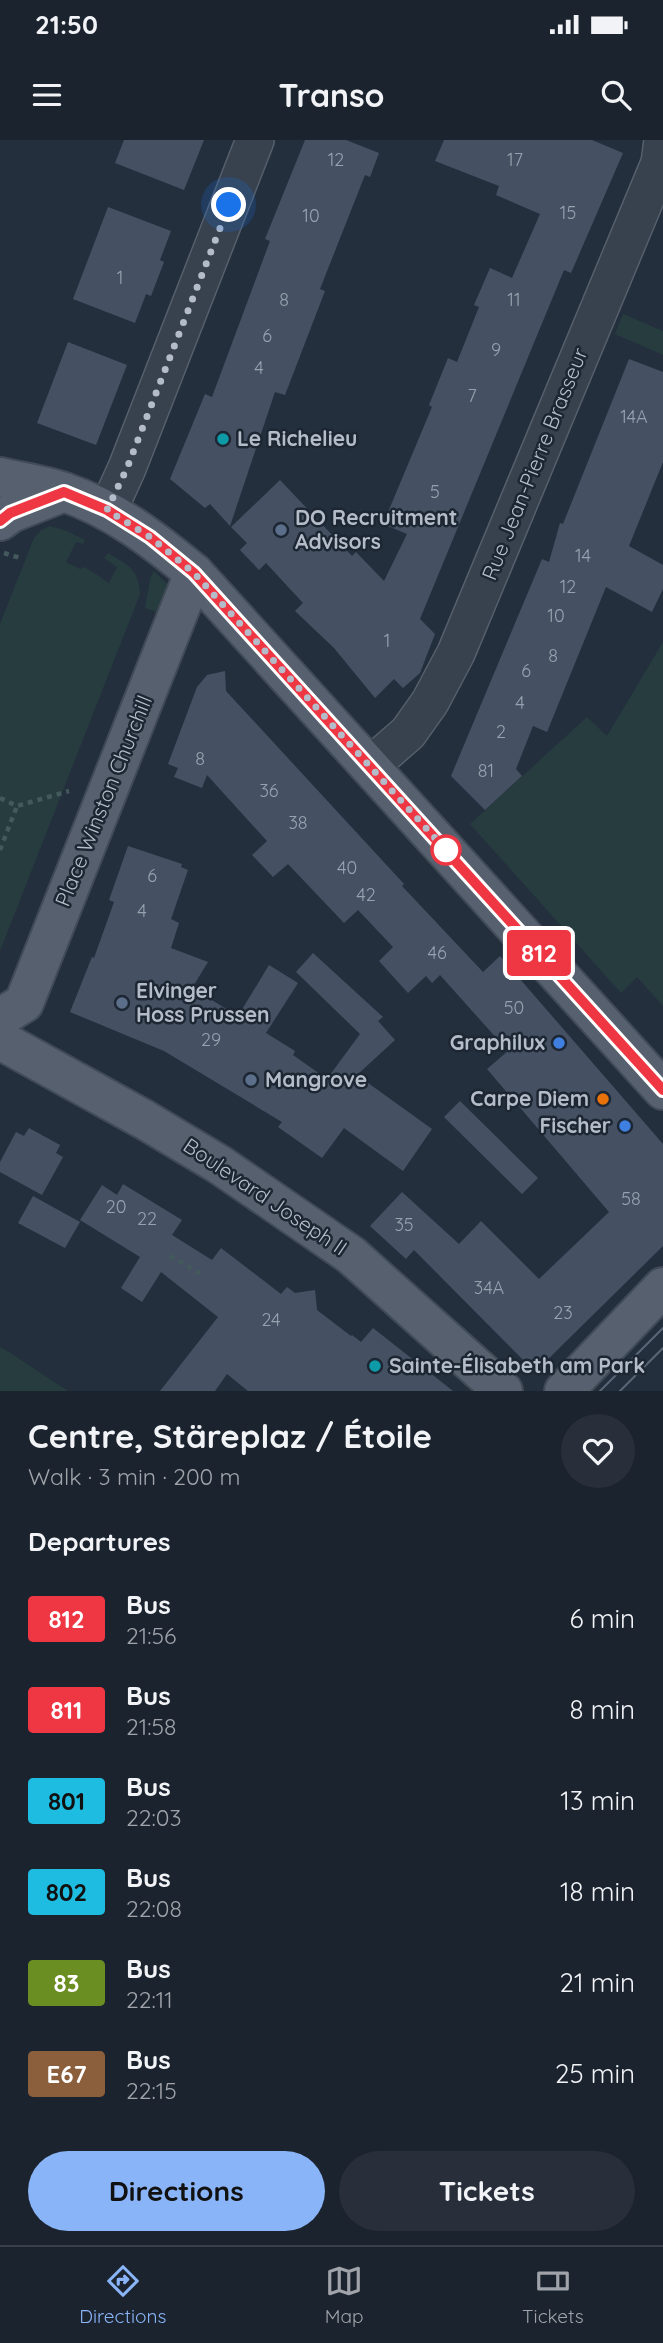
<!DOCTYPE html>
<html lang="en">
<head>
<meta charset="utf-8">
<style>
  body { margin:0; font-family:Quicksand,sans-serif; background:#282f3a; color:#f1f3f6; height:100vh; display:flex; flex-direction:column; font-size:26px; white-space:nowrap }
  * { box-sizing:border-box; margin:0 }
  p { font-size:23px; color:#a0a4aa }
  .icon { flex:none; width:38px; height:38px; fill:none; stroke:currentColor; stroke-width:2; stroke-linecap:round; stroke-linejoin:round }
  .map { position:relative; height:1251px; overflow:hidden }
  .sheet { display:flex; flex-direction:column; background:#1b232e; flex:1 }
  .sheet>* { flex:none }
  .badge { padding:0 14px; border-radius:5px; font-size:24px; line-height:46px }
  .you { position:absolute; width:35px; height:35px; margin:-18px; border:5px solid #fff; border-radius:50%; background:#1a73e8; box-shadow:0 0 0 10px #1a73e833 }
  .map>.badge { position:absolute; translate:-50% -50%; box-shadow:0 0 0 4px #fff }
  h2 { padding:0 28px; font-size:26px; line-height:63px }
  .round { display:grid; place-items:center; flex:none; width:74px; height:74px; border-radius:37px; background:#282f3a }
  .head { display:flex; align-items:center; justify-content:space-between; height:119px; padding:0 28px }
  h1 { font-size:33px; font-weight:800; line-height:52px }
  .cta { display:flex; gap:14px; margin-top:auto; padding:14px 28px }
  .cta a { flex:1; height:80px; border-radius:42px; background:#8ab4f8; color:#111; font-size:28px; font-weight:800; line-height:80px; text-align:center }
  .cta a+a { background:#282f3a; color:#f1f3f6 }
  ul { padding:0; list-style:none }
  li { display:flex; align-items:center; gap:21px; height:91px; padding:0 28px }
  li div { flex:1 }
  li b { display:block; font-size:26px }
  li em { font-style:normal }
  li .badge { min-width:77px; font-weight:700; text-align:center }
  .status { display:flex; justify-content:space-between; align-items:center; height:49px; padding:0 35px; background:#1b232e; direction:ltr }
  .status svg { height:19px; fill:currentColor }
  header { display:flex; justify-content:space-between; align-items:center; height:91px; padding:0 28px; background:#1b232e; font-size:32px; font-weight:800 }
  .menu { display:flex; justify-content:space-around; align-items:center; height:98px; border-top:2px solid #39404a; background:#1b232e; font-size:19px; color:#a0a4aa }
  .menu a { display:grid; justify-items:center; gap:4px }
  .menu .active { color:#8ab4f8 }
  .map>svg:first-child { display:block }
</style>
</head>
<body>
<div class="status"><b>21:50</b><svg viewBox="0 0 49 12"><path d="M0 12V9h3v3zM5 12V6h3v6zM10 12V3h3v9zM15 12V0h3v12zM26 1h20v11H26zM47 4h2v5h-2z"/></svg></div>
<header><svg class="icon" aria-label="menu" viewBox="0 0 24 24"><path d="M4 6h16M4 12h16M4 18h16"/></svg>Transo<svg class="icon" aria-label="search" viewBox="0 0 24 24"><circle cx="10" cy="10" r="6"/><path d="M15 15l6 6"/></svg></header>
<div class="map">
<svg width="663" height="1251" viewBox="0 0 663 1251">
  <rect width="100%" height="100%" fill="#242f3e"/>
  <g fill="#263c3f">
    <path d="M623,174l40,17v24l-48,-21z"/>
    <path d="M50,386l17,5 18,9 -2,4 -7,-2 -10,20 14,7 5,-2 24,16 8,-16 -13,-9 4,-5c19,12 31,15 32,41l-140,357v-327l34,-86 7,-8z"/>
    <path d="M154,431l16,16 -2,29 -23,-8 5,-29z"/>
    <path d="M663,502v364l-26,-29 -16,16 -151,-169 117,-107 20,19z"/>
    <path d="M0,1207l9,5 59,39h-68z"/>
  </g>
  <g fill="#455162">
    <path d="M124,0h80l-20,50 -69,-27z"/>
    <path d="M305,0h41l33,13 -9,24 -5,-2 -45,114 5,2 -40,104 -10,-3 -45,134 -20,-22 -5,4 -35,-29 35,-85 7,3 58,-156 -5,-2z"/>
    <path d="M444,0h148l31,13 -52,120 -7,-3 -144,349 15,15 -15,39 -17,15 -9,-9 -19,19 -41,-50 -39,-37 8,-8 -37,-40 -7,7 -19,-20 7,-7 -16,-16 49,-47 72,76 4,-4 28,29 23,-47 -24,-10 49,-117 -3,-2 19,-47 9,4 22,-55 -5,-2 16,-37 22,10 28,-64 -44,-19 3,-9 -64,-25z"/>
    <path d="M108,67l63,24 -11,29 4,2 -13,34 -5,-2 -11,29 -62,-24z"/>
    <path d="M68,202l59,23 -31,80 -59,-22z"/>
    <path d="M629,219l34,13v90l-34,84 34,19v24l-11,23 -46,-25 -59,145 -14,-6 -17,43 6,7 -37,34 -34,-34 91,-217 7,3 11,-39 3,1z"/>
    <path d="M225,531l1,20 178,193 -2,2 81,86 17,-16 163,188v102l-128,126 -121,-122 -8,9 -36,-33 32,-34 57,52 22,-23 58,58 70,-67 -122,-143 21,-18 -68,-76 -8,8 -6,-7 -18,17 -29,-32 14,-14 -35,-37 -14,13 -56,-59 -15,13 -21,-22 15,-14 -60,-66 -5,13 -28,-11 4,-9 -10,-4 29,-77 10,-12z"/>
    <path d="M128,706l54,18 -1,3 7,3 -17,49 8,4 -8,25 37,14 -16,26 46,28 31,-51 29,18 -32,50 29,18 -2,4 34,24 33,-45 -64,-62 17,-19 70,64 -5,4 17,19 -38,35 75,54 -29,42 -59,-43 -22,30 -44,-31 4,-5 -118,-71 -94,-39 22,-55 2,1 20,-56 -5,-2z"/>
    <path d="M460,961l78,77 -16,16 -78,-77z"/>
    <path d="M29,988l31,17 -4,8 7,4 -21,38 -42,-23v-10l16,-30 8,4z"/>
    <path d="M123,1044l59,36 -10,15 40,25 9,-12 60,46 6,-7 8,6 20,-3 2,20 34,26 1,-1 9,7 12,-14 80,63h-205l-21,-17 -12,17h-55l58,-74 -57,-45 -19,30 -21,-14 19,-31 -60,-37 22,-35 15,10z"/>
    <path d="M33,1056l47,26 -15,26 -47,-25z"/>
  </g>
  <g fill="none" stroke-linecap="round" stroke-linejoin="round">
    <g stroke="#565f6c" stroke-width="40">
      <g id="minor">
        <path d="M108,370l19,-42 128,-328"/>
        <path d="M370,626l38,-33 22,-31 26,-49 204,-490 3,-23"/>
      </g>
    </g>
    <g stroke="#414a57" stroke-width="42">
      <g id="major">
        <path d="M0,337c21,5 44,8 64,15 50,17 90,48 130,81l469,517"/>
        <path d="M0,381l11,-8 53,-21"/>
        <path d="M0,878l24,-15 170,-430"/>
        <path d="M0,900l145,80 75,45 131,90 152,136"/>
        <path d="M564,1251l99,-104"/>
      </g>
    </g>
    <g stroke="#44595c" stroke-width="4.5" stroke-dasharray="5 5" stroke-linecap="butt">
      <path d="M4,413l16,5"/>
      <path d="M0,658l17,8 52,-15"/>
      <path d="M0,710l17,-44"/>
      <path d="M170,1116l31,18"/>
    </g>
    <use href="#minor" stroke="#38414e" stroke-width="37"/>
    <use href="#major" stroke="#56606e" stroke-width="38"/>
    <g stroke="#5a6575" stroke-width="2">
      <path d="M600,1251l63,-63"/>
      <path d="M620,1251l43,-43"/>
    </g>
  </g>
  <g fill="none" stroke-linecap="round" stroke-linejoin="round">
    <g stroke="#fff" stroke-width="16">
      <path id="line" d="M0,381l10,-8 54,-21 43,18 43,27 44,36 469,517"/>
    </g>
    <use href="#line" stroke="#ef3744" stroke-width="10"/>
    <path stroke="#b4bcc9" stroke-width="7" stroke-dasharray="0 12.6" d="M229,65l-102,263 -20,42 43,27 44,36 252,277"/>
  </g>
  <g fill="#0f9aa8" stroke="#1d2633" stroke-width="2.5">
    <circle cx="223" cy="299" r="7"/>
    <circle cx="375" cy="1226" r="7"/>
  </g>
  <g fill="#5c6f8a" stroke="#1d2633" stroke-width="2.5">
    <circle cx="281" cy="390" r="7"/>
    <circle cx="122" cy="863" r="7"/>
    <circle cx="251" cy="940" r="7"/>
  </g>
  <circle fill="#fff" stroke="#ef3744" stroke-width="3.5" cx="446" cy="710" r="14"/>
  <g fill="#3f7fe0" stroke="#1d2633" stroke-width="2.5">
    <circle cx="559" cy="903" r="7"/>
    <circle cx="625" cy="986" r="7"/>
  </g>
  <circle fill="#e8710a" stroke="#1d2633" stroke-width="2.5" cx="603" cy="959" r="7"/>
  <g text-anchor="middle" stroke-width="5" stroke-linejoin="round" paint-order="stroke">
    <g font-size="18" fill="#98a1af">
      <text x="336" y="26">12</text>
      <text x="515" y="26">17</text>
      <text x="568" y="79">15</text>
      <text x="311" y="82">10</text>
      <text x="120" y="144">1</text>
      <text x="284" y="166">8</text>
      <text x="514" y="166">11</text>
      <text x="267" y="202">6</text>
      <text x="496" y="216">9</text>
      <text x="259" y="234">4</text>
      <text x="472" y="262">7</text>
      <text x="634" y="283">14A</text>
      <text x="435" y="358">5</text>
      <text x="583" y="422">14</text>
      <text x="568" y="453">12</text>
      <text x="556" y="482">10</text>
      <text x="387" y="507">1</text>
      <text x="553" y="522">8</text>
      <text x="526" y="537">6</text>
      <text x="520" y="569">4</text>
      <text x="501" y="598">2</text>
      <text x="200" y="625">8</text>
      <text x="486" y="637">81</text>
      <text x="269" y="657">36</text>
      <text x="298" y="689">38</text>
      <text x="347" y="734">40</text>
      <text x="152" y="742">6</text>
      <text x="366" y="761">42</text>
      <text x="142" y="777">4</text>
      <text x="437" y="819">46</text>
      <text x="514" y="874">50</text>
      <text x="211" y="906">29</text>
      <text x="631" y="1065">58</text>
      <text x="116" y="1073">20</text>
      <text x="147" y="1085">22</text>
      <text x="404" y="1091">35</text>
      <text x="489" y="1154">34A</text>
      <text x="563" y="1179">23</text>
      <text x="271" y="1186">24</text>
    </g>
    <g font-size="21" font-weight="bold" fill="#b4bcc9" stroke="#1d2633" text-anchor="start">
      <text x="237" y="306">Le Richelieu</text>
      <text x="295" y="385">DO Recruitment<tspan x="295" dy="24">Advisors</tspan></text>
      <text x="136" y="858">Elvinger<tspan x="136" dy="24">Hoss Prussen</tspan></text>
      <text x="545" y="910" text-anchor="end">Graphilux</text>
      <text x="265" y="947">Mangrove</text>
      <text x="589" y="966" text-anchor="end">Carpe Diem</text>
      <text x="611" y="993" text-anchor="end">Fischer</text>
      <text x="389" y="1233">Sainte-Élisabeth am Park</text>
    </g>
    <g font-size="21" fill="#b4bcc9" stroke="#1d2633">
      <text transform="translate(535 324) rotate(-68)" y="7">Rue Jean-Pierre Brasseur</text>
      <text transform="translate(104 661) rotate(-68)" y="7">Place Winston Churchill</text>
      <text transform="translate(265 1057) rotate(34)" y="7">Boulevard Joseph II</text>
    </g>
  </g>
</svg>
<div class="you" style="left:229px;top:65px"></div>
<b class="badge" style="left:539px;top:813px;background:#ef3744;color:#fff">812</b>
</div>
<section class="sheet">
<div class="head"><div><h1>Centre, Stäreplaz / Étoile</h1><p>Walk · 3 min · 200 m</p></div><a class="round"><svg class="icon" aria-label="heart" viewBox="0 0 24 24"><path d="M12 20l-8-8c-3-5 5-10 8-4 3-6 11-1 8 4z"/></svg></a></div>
<h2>Departures</h2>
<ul>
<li><span class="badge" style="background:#ef3744;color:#fff">812</span><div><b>Bus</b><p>21:56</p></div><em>6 min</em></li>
<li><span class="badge" style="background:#ef3744;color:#fff">811</span><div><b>Bus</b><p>21:58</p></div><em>8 min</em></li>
<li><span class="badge" style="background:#1fbce1;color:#111">801</span><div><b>Bus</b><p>22:03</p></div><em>13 min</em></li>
<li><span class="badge" style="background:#1fbce1;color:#111">802</span><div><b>Bus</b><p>22:08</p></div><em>18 min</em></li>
<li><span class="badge" style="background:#6b8e23;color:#fff">83</span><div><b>Bus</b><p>22:11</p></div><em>21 min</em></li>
<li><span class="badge" style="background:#8b5e3c;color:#fff">E67</span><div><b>Bus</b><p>22:15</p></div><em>25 min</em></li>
</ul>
<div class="cta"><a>Directions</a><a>Tickets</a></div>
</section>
<nav class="menu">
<a class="active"><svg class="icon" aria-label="directions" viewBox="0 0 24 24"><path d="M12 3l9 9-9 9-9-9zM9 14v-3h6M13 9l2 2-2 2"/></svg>Directions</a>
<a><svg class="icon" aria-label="map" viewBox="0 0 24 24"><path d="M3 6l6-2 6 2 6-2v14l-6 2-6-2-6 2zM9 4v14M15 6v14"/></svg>Map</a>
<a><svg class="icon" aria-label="tickets" viewBox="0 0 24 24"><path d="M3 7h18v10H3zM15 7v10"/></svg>Tickets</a>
</nav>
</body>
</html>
